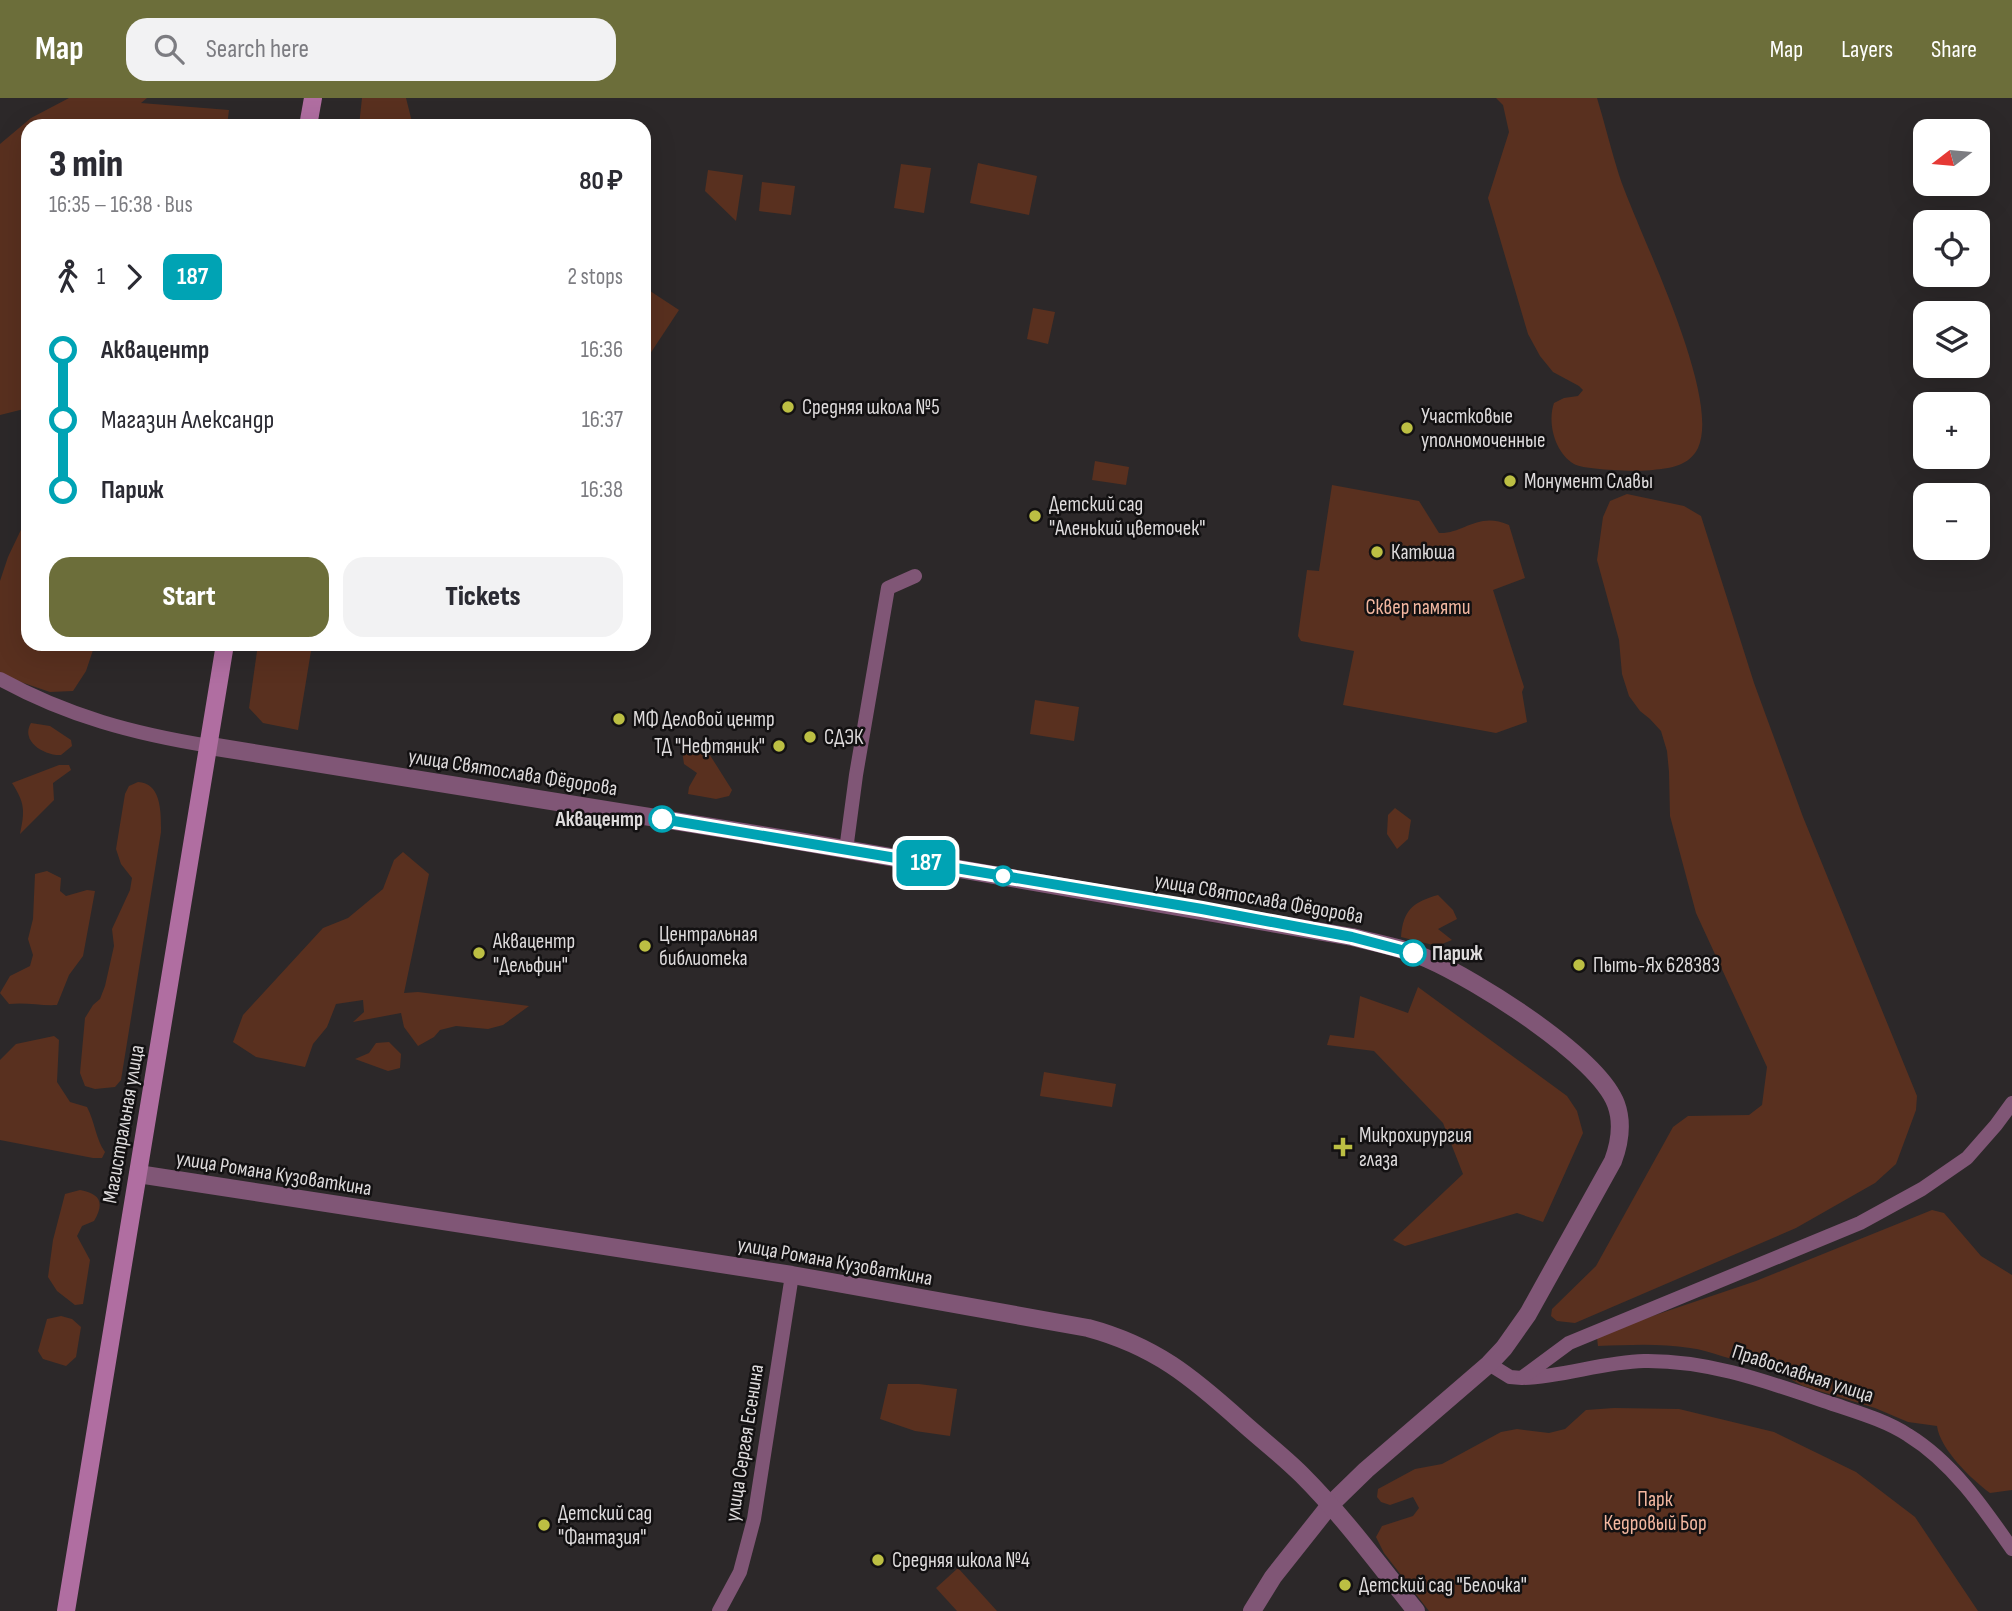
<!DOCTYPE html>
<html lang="en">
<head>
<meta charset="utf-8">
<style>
  body { margin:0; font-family:"Sofia Sans Condensed",sans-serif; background:#f2f2f3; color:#2b2b33; height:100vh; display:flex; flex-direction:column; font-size:26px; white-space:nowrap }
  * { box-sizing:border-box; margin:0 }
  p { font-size:23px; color:#7c7c81 }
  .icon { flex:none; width:38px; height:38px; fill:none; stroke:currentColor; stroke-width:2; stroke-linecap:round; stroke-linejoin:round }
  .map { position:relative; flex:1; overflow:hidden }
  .side { position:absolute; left:21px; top:21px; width:630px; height:532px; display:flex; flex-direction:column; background:#fff; border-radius:21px; box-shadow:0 7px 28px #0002 }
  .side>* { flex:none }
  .badge { padding:0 14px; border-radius:10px; font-size:24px; line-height:46px }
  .needle { width:46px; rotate:254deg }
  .fabs { position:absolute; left:1913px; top:21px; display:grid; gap:14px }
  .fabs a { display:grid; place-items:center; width:77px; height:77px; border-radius:14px; background:#fff; box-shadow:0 7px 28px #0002; font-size:35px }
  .map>.badge { position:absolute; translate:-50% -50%; box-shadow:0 0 0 4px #fff }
  .legs { display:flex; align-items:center; gap:10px; height:77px; padding:0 28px; font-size:23px }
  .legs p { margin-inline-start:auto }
  .overview { display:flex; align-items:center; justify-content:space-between; height:119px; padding:0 28px }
  h1 { font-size:38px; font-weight:800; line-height:52px }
  .button { display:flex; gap:14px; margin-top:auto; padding:14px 28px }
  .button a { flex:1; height:80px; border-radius:21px; background:#6c6e3a; color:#fff; font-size:28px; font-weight:800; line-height:80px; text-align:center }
  .button a+a { background:#f2f2f3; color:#2b2b33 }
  ul { padding:0 28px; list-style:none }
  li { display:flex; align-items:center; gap:24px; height:70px; font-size:26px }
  li i { display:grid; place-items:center; width:10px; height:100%; margin:0 9px; background:currentColor }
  li i::after { content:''; width:18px; height:18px; margin:-9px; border:5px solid; border-radius:50%; background:#fff }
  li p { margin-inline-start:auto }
  li:first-child i { background:linear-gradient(#0000 50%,currentColor 0) }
  li:last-child i { background:linear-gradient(currentColor 50%,#0000 0) }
  header { display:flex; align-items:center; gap:42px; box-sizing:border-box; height:98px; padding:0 35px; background:#6c6e3a; color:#fff }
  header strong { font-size:33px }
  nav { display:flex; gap:38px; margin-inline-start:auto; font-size:24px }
  .search { width:490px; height:63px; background:#f2f2f3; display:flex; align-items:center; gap:18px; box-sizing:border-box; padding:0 24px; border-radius:21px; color:#7c7c81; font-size:26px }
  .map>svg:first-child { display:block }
</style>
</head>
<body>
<header>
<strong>Map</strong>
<div class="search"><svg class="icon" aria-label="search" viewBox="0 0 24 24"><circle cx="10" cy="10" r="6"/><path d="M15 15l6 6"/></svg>Search here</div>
<nav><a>Map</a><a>Layers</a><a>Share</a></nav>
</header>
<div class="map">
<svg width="2012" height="1513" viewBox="0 0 2012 1513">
  <rect width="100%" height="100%" fill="#2c2829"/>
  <g fill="#59301f">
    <path d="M69,0h78l-6,5 88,7 -2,16h-199v282l-28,7v-271l31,-26z"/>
    <path d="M362,0h44l7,28h-54z"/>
    <path d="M1496,0h101c8,26 14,52 22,77 19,57 103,221 79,273 -9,18 -27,20 -45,22 -13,2 -70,0 -79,-6 -19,-11 -27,-41 -20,-61l10,-5 14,-2 5,-6 -4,-4 -26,-14 -13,-16 -12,-22 -40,-136 21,-66 -6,-27z"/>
    <path d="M978,65l59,13 -8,39 -59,-12z"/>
    <path d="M901,66l30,4 -7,45 -30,-5z"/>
    <path d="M708,72l35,5 -7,46 -31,-30z"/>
    <path d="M762,84l33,4 -4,29 -32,-4z"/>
    <path d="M644,189l35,23 -35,53z"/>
    <path d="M1033,210l22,4 -7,32 -21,-5z"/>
    <path d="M1095,363l34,6 -3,18 -34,-5z"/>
    <path d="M1332,387l87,16 20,32c25,1 39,-22 70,-8l16,53 -32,12 31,97 -2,5 5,30 -31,11 -153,-28 11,-54 -53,-10 -3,-5 9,-66 12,1z"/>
    <path d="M1627,396l57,12 17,10 53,167 49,134 114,279 -1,14 -20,54 -21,19 -79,45 -221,95 -18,-2 -6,-5 1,-7 44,-43 77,-139 15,-11 61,-1 13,-10 5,-38 -71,-154 -26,-97 -1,-44 -2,-21 -6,-20 -11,-12 -10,-8 -11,-15 -7,-22 -3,-34 -22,-80 6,-43 7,-16z"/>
    <path d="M28,417v129h67l-9,27 -13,20 -23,1 -50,-17v-94l8,-24z"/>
    <path d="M258,546l53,7 -13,79 -35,-7 -14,-15z"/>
    <path d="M1035,602l44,7 -5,34 -44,-7z"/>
    <path d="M31,625l19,3 21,14 1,6 -11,9c-17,1 -41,-14 -30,-32z"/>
    <path d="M701,643l31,49 -3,6 -13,3 -28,-5 1,-7 8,-14 -13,-9 -3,-20z"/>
    <path d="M59,667h10l2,5 -18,13 1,17 -34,34c5,-23 5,-31 -8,-51z"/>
    <path d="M138,684c24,1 23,32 23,50l-40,248 -6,7 -20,2 -10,-3 -5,-13 5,-55 8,-13 7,-6 5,-13 9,-40 -2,-17 18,-39 2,-12 -11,-14 -5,-15 9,-55 4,-8z"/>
    <path d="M1395,710l16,12 -3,19 -11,10 -10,-15 1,-19z"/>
    <path d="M403,754l26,22 -25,119 14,-1 111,14 -26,19 -15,4 -32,-3 -16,4 -6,7 -16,9 -14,-19 -3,-14 -48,9 11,-10 -1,-12 -27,4 -9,23 -14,17 -8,23 -49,-10 -23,-15 10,-27 80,-87 25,-10 35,-29 11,-29z"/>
    <path d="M47,773l14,7 -1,13 6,5 21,-6 8,1 -12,65 -14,19 -12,30c-16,1 -31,-3 -48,-1l-9,-11 10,-17 20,-10 3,-11 -5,-16 5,-20 2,-45z"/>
    <path d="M1438,797l15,15 4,9 -19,10 14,11 -15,6 -36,-9c2,-27 12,-35 37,-42z"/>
    <path d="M1418,889l149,109 10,15 6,22 -40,89 -26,-9 -112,33 -12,-6 70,-66 -20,-51 -69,-72 -47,-6 3,-10 24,3 6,-42 48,17z"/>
    <path d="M54,938l5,4 -2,42 13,20 17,5c8,15 9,33 18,45l-3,6h-9l-93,-18v-80l16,-16z"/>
    <path d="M389,944l12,12 -1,14 -12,3 -33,-12 14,-6 7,-10z"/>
    <path d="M1044,974l72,12 -4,23 -72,-11z"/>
    <path d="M80,1092c20,4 25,12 14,31l-12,5 -5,10 13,24 -7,44 -8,1 -18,-14 -9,-14 5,-37 12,-46z"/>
    <path d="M1932,1112l12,3 37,43 31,19v215l-22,3c-19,-14 -50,-44 -53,-67l-29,-4 -33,-14 -72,-22 -28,-15 -11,-10c-26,5 -49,-10 -74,-13 -31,-5 -62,-3 -92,-2l-1,-8 23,-11 136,-46z"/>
    <path d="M61,1218l11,3 9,8 -5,30 -10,9 -23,-7 -5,-8 9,-32z"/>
    <path d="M888,1286h31l38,5 -7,47 -35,-5 -35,-12z"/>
    <path d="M1614,1310l65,1 95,23 82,40 59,45 63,94h-549l-45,-58 -8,-16 6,-11 31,-10 6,-8 -6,-11 -23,8 -9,-3 -4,-5 1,-8 37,-20 27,-5 59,-32 16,-3 32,4 16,-4 21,-19z"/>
    <path d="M958,1470l39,43h-40l-21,-23z"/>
  </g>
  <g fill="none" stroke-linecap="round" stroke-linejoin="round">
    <g stroke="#805676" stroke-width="14">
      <path d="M0,581c67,37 135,55 210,67"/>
      <path d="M846,752l10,-75 32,-187 27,-12"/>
      <path d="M1489,1266l21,13 12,1c41,-1 80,-16 122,-17 65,-1 124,21 186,42 26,9 55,17 78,32 44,27 75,72 104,114"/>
      <path d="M1523,1279l46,-34 291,-120 62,-34 45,-31 29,-33 16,-22"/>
      <path d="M719,1513l21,-39 14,-53 38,-244"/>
    </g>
    <g stroke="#805676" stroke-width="18">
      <path d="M210,648l582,94 560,97c25,6 52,11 76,22 48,21 170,97 188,145 7,19 4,38 -3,57l-85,153 -24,34 -15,16 -123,106 -36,35 -57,72 -21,34"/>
      <path d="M138,1076l654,101 296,53c67,18 104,49 154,94 20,18 41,34 60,53 42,42 77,90 114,136"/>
    </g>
    <g stroke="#b06ea1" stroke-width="18">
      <path d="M308,28l5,-28"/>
      <path d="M66,1513l159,-967"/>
    </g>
  </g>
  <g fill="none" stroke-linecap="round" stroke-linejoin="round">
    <g stroke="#fff" stroke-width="16">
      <path id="line-1" d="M662,721l540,90 150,28 61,16"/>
    </g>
    <use href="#line-1" stroke="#00a3b4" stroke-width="10"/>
  </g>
  <g fill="#bcbf43" stroke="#131112" stroke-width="2.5">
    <circle cx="788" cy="309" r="7"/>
    <circle cx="1407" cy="330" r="7"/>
    <circle cx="1510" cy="383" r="7"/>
    <circle cx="1035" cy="418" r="7"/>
    <circle cx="1377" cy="454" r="7"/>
    <circle cx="619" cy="621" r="7"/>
    <circle cx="810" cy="639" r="7"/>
    <circle cx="779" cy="648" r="7"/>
    <circle cx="645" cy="848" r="7"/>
    <circle cx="479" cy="855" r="7"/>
    <circle cx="1579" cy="867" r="7"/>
    <path d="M1339.5 1038.5h7v7h7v7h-7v7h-7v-7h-7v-7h7z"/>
    <circle cx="544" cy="1427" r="7"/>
    <circle cx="878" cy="1462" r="7"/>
    <circle cx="1345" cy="1487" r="7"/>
  </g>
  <g fill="#fff" stroke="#00a3b4" stroke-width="3.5">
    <circle cx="662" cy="721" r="12"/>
    <circle cx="1003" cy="778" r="9"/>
    <circle cx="1413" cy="855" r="12"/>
  </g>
  <g text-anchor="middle" stroke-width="5" stroke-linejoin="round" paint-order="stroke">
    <g font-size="21" fill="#dedbdc" stroke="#131112" text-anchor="start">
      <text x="802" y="316">Средняя школа №5</text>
      <text x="1421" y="325">Участковые<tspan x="1421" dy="24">уполномоченные</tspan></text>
      <text x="1524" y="390">Монумент Славы</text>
      <text x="1049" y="413">Детский сад<tspan x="1049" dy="24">"Аленький цветочек"</tspan></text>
      <text x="1391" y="461">Катюша</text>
      <text x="633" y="628">МФ Деловой центр</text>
      <text x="824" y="646">СДЭК</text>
      <text x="765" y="655" text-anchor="end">ТД "Нефтяник"</text>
      <text x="659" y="843">Центральная<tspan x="659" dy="24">библиотека</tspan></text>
      <text x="493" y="850">Аквацентр<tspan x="493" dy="24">"Дельфин"</tspan></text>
      <text x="1593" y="874">Пыть-Ях 628383</text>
      <text x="1359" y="1044">Микрохирургия<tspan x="1359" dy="24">глаза</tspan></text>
      <text x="558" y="1422">Детский сад<tspan x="558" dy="24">"Фантазия"</tspan></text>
      <text x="892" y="1469">Средняя школа №4</text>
      <text x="1359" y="1494">Детский сад "Белочка"</text>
    </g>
    <g font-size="21" fill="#f3b7a0" stroke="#131112">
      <text x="1418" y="516">Сквер памяти</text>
      <text x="1655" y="1408">Парк<tspan x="1655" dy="24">Кедровый Бор</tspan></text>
    </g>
    <g font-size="21" fill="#dedbdc" stroke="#131112">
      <text transform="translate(513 674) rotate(9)" y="7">улица Святослава Фёдорова</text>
      <text transform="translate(1259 800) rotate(10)" y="7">улица Святослава Фёдорова</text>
      <text transform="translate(123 1026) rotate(-80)" y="7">Магистральная улица</text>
      <text transform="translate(274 1075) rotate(9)" y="7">улица Романа Кузоваткина</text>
      <text transform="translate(835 1163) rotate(10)" y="7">улица Романа Кузоваткина</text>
      <text transform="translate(1803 1275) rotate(18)" y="7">Православная улица</text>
      <text transform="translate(744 1345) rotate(-81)" y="7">улица Сергея Есенина</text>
    </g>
    <g font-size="21" font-weight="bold" fill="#dedbdc" stroke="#131112" text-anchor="end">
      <text x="643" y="728">Аквацентр</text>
      <text x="1432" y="862" text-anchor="start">Париж</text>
    </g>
  </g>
</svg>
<div class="fabs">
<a><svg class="needle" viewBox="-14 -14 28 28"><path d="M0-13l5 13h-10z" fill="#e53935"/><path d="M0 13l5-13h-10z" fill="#7c7c81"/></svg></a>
<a><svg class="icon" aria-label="locate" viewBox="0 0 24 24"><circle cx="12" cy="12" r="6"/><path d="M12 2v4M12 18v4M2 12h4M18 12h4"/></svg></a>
<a><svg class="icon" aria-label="layers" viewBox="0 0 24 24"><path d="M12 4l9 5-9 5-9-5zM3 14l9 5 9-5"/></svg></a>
<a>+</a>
<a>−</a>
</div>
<b class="badge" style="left:926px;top:765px;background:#00a3b4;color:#fff">187</b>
<section class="side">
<div class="overview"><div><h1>3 min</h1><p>16:35 – 16:38 · Bus</p></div><b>80 ₽</b></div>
<div class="legs"><svg class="icon" aria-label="walk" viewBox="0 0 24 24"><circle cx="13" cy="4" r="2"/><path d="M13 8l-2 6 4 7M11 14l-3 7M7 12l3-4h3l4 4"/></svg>1<svg class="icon" aria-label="forward" viewBox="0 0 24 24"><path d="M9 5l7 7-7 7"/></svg><b class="badge" style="background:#00a3b4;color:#fff">187</b><p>2 stops</p></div>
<ul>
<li><i style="color:#00a3b4"></i><b>Аквацентр</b><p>16:36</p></li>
<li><i style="color:#00a3b4"></i><span>Магазин Александр</span><p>16:37</p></li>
<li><i style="color:#00a3b4"></i><b>Париж</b><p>16:38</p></li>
</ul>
<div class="button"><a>Start</a><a>Tickets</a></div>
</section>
</div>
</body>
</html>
